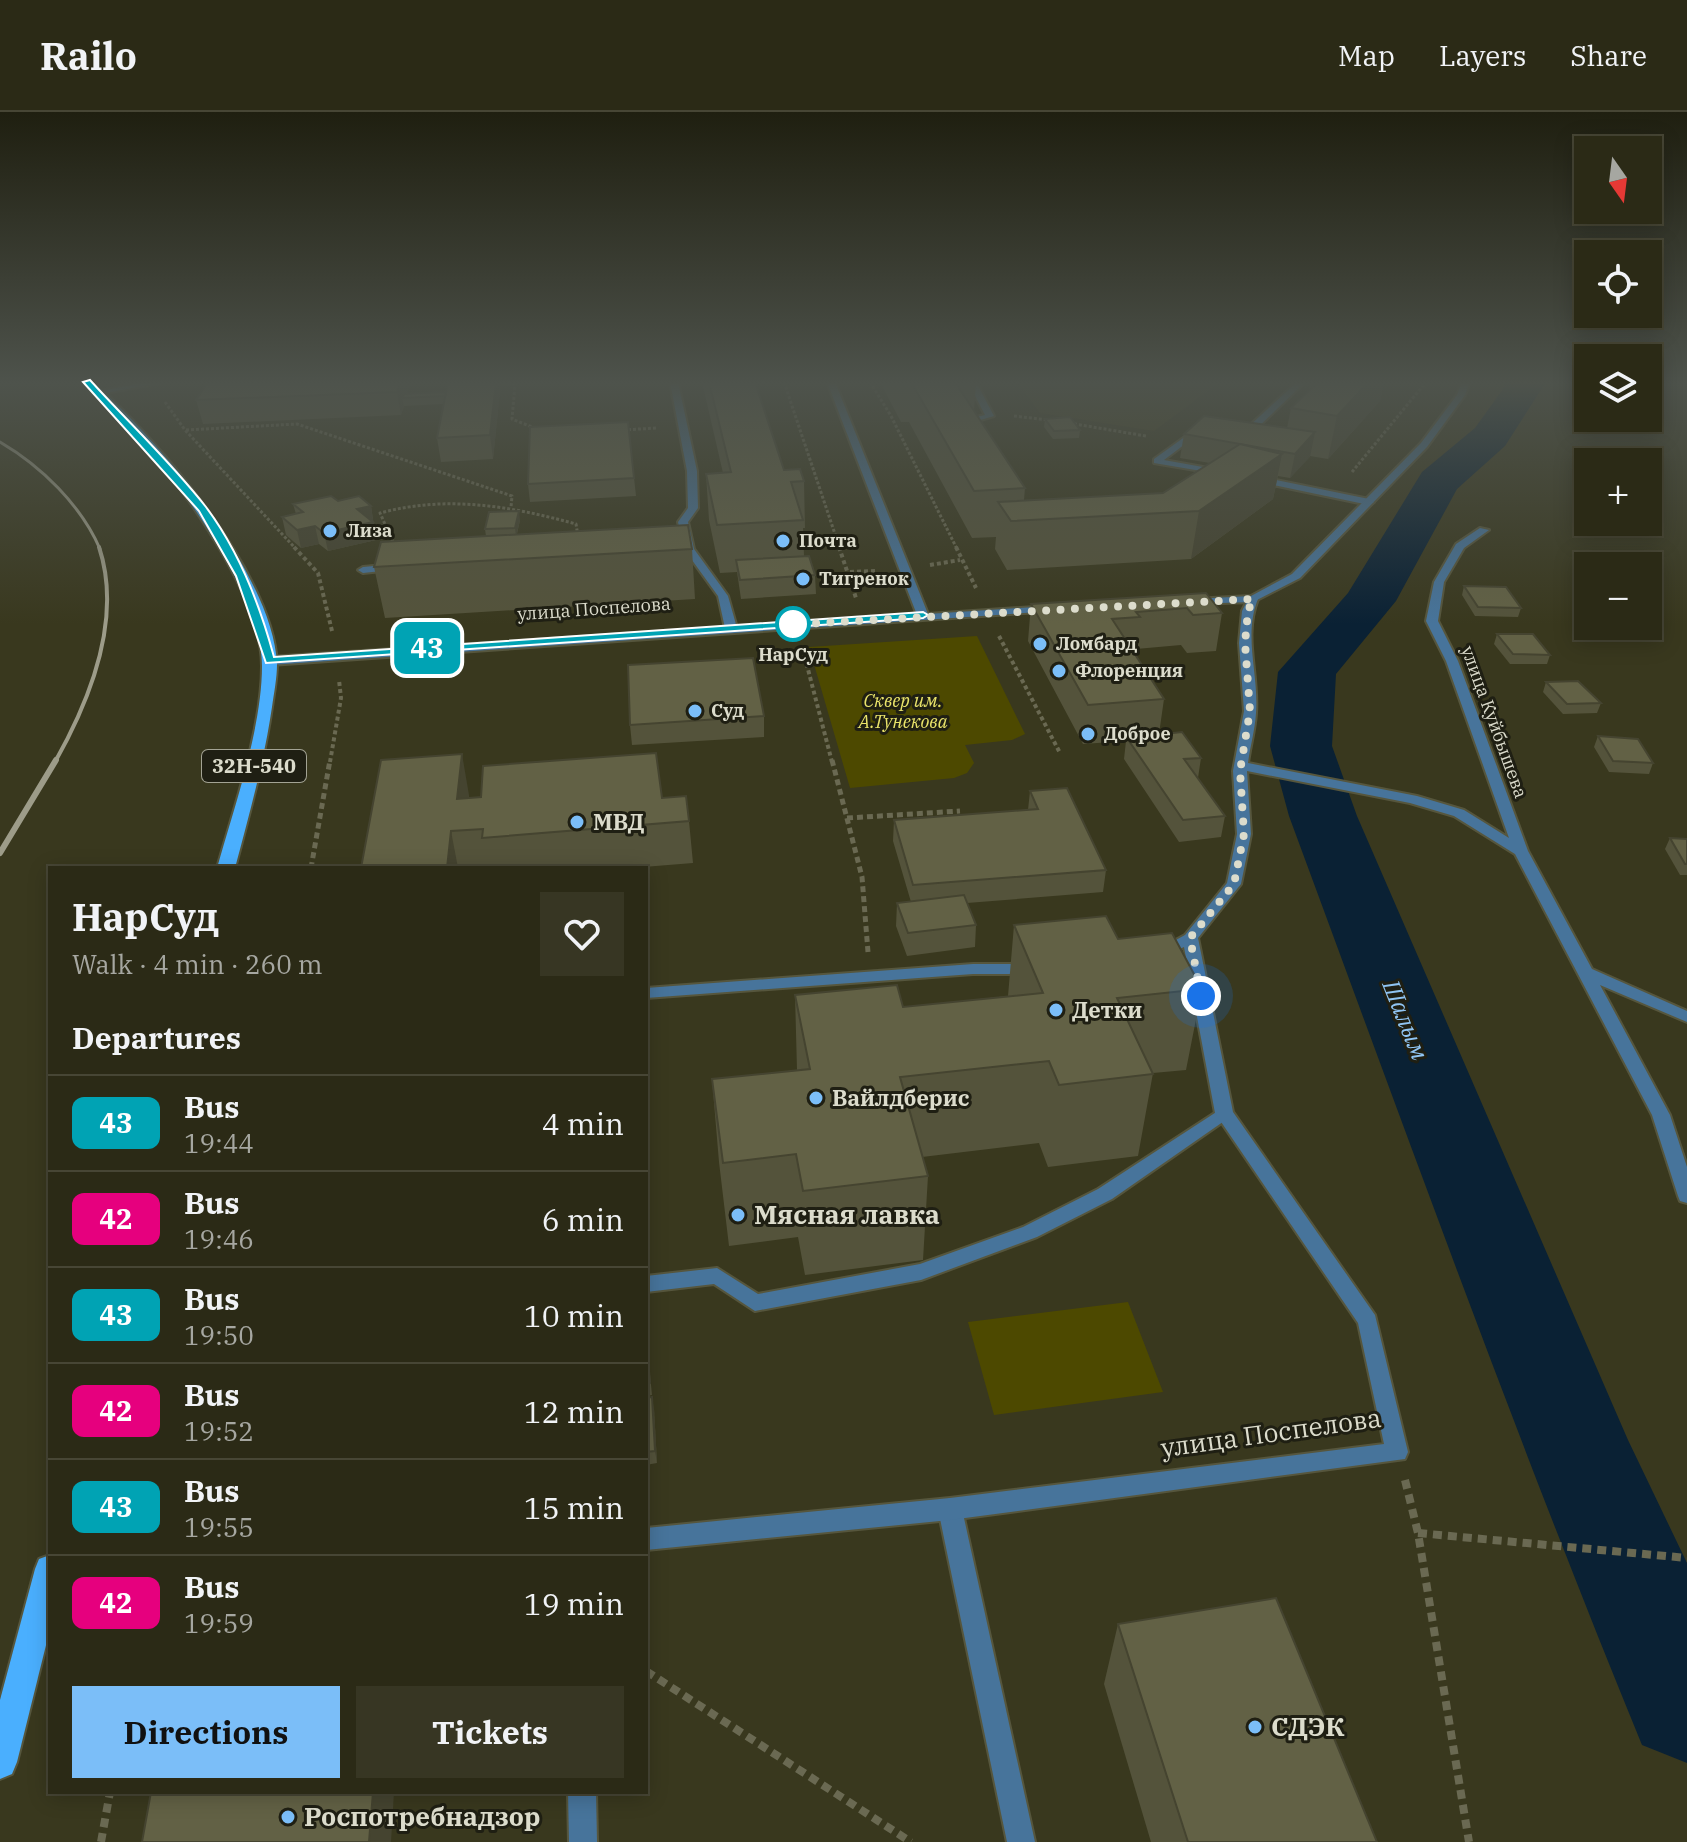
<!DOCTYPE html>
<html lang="en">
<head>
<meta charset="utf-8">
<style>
  body { margin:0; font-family:"IBM Plex Serif",serif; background:#373623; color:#f1f3f6; height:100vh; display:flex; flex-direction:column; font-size:30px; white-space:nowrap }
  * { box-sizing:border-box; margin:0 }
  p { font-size:26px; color:#a6a7a1 }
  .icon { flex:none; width:44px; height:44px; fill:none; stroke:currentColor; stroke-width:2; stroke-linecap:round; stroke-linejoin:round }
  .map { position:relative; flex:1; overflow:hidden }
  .side { position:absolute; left:48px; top:754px; width:600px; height:928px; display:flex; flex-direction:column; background:#2b2a16; border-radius:0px; box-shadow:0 4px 20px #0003,0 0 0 2px #474635 }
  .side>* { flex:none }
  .badge { padding:0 16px; border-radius:12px; font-size:28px; line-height:52px }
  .needle { width:52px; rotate:166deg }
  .controls { position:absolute; left:1574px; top:24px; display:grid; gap:16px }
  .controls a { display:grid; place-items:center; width:88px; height:88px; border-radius:0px; background:#2b2a16; box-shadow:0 4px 20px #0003,0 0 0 2px #474635; font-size:40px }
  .you { position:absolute; width:40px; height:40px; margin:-20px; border:6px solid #fff; border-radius:50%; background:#1a73e8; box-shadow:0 0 0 12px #1a73e833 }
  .map>.badge { position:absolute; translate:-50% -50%; box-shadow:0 0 0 4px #fff }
  h2 { padding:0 24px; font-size:30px; line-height:72px }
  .round { display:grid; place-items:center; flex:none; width:84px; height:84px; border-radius:0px; background:#373623 }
  .summary { display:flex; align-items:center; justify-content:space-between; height:136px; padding:0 24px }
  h1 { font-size:38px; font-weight:700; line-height:60px }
  .button { display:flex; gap:16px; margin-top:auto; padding:16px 24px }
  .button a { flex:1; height:92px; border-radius:0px; background:#7bbef8; color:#111; font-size:32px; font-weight:700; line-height:92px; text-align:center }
  .button a+a { background:#373623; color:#f1f3f6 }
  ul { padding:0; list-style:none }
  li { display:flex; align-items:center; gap:24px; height:96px; padding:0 24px; border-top:2px solid #474635 }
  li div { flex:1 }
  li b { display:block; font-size:30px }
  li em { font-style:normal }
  li .badge { min-width:88px; font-weight:700; text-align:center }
  header { display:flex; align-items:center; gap:48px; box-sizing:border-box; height:112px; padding:0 40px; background:#2b2a16; border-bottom:2px solid #474635 }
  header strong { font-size:38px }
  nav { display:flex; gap:44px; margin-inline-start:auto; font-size:28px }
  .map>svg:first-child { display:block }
</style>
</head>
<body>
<header>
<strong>Railo</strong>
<nav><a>Map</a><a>Layers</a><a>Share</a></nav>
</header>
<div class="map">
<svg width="1687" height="1730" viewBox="0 0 1687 1730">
  <rect width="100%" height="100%" fill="#39381e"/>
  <path fill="#43411f" d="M1017,270h203l-66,49 -114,-18z"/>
  <g fill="#4d4900">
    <path d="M977,524l48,98 -13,6 -47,5 9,18 -7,10 -13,5 -104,10 -41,-141z"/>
    <path d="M1128,1190l35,90 -169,23 -26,-93z"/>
  </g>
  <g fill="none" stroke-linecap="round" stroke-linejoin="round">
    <path fill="#0a2134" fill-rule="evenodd" d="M1508,270h38l-41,64 -48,43 -61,112 -60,73 -4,72 25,70 271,624 59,123v200l-45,-18c-126,-307 -238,-618 -353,-929l-19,-70 8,-74 70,-79 74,-121 53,-44z"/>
    <g stroke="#56563d" stroke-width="4">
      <g id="service">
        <path d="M146,270h18l-64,12 -4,-2z"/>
        <path d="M670,270h8l19,89 1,37 -10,14 6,27 34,47 9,32 -2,2 -10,-2 -7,-32 -34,-47 -6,-27 10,-14 -1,-37z"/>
        <path d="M968,270h8l18,34 -27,8 1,3 -4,3 -4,-3 -1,-6 26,-6z"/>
        <path d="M1297,270h8l-52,50 -18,2v-4l12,-2z"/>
        <path d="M1186,324l4,3 -1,2 -25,19 61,11v4l-71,-12v-4z"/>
        <path d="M1257,364l112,23 5,3 -5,3 -115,-24v-4z"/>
        <path d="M396,452l4,1v4l-37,4 -5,-3 5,-3z"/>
        <path d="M1224,995l6,2 3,4 -3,4 -118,82 -75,38 -116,43 -166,31 -41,-27 -68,8v-16l71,-8 41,26 162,-30 103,-37 75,-38z"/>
        <path d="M950,1386l8,3 4,8 73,333h-28l-69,-333 4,-8z"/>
        <path d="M568,1680h28l1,50h-28z"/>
      </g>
    </g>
    <g stroke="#56563d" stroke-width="4">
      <g id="minor">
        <path d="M1480,416l9,2 -25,18 -20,34 -6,39 20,40 70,190 64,118 95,42v11l-87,-37 70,130 17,52v36l-7,-2 -2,-5 -26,-81 -137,-261 -61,-38 -44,-13 -163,-32 4,63 -10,50 -43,54 35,174 142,203 33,137 -3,7 -455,61 -304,30v-22l304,-30 434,-54 -26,-121 -143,-210 -31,-166 -26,12 -8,-5 35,-19 42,-52 10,-49 -4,-63 11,-60 -5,-68 3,-32 7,-14 9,2c-15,37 1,75 -2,114 -1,17 -6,34 -8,50l169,33 47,14 45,28 -63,-177 -20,-40 8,-39 22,-38z"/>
        <path d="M973,852h57l8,5 -8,5h-57l-327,24v-10z"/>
      </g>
    </g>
    <g stroke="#56563d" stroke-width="4">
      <g id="tertiary">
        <path d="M827,270h8l93,232 122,-8 4,1v4l-784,54 -6,-4 6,-4 647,-42z"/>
        <path d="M1462,270h8l-5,13 -38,52 -127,131 -47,24 -64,2v-4l4,-1 58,-3 41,-22 129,-131 36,-48z"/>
      </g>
    </g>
    <g stroke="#56563d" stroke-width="4">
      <g id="primary">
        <path d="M82,270h11c65,57 180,193 184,282 0,14 -3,29 -5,43 -8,55 -23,108 -37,161h-18c17,-60 45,-140 45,-202 0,-70 -78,-178 -123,-228 -18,-20 -39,-37 -57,-56z"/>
        <path d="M50,1443v74l-33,133 -5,12 -12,5v-79l35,-131 4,-10z"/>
      </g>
    </g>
    <g stroke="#6a6952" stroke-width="3" stroke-dasharray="3 2" stroke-linecap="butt">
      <path d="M498,270l17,2 -3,35 25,10"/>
      <path d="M784,270l56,167"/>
      <path d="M870,270l21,34 66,133"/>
      <path d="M165,290l20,28 111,119"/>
      <path d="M1014,304l34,4"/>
      <path d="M1069,311l77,13"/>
      <path d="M186,318l111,-6 215,72 -1,11"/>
      <path d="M623,318l34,-2"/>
      <path d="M1352,360l74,-90"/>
      <path d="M393,430l-13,-29c67,-18 130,-7 196,11l2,12"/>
    </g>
    <g stroke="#6a6952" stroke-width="4" stroke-dasharray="4 3" stroke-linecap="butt">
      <path d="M294,435l24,26 14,58"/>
      <path d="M839,435l17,51"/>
      <path d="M956,435l20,41"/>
      <path d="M930,453l30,-5"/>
      <path d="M850,460l26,-1"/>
      <path d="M999,524l61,117"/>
      <path d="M803,538l29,112"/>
      <path d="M330,650l11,-64 -2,-18"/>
    </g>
    <g stroke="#6a6952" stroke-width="5" stroke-dasharray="6 4" stroke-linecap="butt">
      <path d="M832,648l30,117 6,75"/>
      <path d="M847,706l113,-7"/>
      <path d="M311,756l19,-108"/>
    </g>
    <g stroke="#6a6952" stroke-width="8" stroke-dasharray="9 6" stroke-linecap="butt">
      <path d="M1405,1368l13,53 51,309"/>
      <path d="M1418,1421l269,25"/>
      <path d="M646,1559l265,171"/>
      <path d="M101,1730l9,-50"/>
    </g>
    <use href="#service" fill="#47749b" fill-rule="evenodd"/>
    <use href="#minor" fill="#47749b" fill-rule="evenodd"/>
    <use href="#tertiary" fill="#47749b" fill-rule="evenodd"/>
    <use href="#primary" fill="#4aaffe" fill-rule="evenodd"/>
    <path stroke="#9d9c89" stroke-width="3" d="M0,330c41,24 81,63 100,107"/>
    <path stroke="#9d9c89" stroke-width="4" d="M55,650c35,-62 68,-143 44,-215"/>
    <path stroke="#9d9c89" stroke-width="6" d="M0,741l56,-93"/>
  </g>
  <g fill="#54533b">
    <path d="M208,270h86l-2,3 44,-2 72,11 38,-2 2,-10h51l1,9 -7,68 -52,3 -4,-24 6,-34 -39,2 -3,9 -198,9 -7,-24z"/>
    <path d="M702,270h53l29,88 20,11 1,47h-2l1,28 11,19 1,19 -75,5 -4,-27 -17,1 -11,-53 -3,-46 17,-1z"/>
    <path d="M880,270h96l-2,29 51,77 -1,12 139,-7 47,-30 -30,-5 4,-24 103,-6 4,-20 18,-18 2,-8h73l-4,19 -52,58 -18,-3 -20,22 -12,-2 -5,23 -82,60 -184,11 -12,-21 1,-12 -24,1 -63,-116h-8z"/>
    <path d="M1045,307l35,11 -1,8 -26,1 -9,-12z"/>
    <path d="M628,310l8,74 -106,6 -2,-18z"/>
    <path d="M338,389l33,5 5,34 -48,11 -9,-7 -18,4 -15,-13 -4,-18 14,-3 -3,-10z"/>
    <path d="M520,408l-3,14 175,15 3,50 -310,19 -11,-51 112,-31 -1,-7z"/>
    <path d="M1464,474l57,22 -3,9 -43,-1 -13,-21z"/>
    <path d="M1206,481l16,20 -6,38 -29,2 -6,-8 -45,4 -1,5 29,45 -5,35 42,24 -3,20 27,38 -4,21 -42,5 -55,-83 2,-18 -43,3 -55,-103 3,-37z"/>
    <path d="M1497,522l53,21 -3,9h-37l-16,-20z"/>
    <path d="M1546,570l55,21 -4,10 -34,1 -20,-22z"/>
    <path d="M764,604v21l-132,8 -2,-20z"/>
    <path d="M1598,624l55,27 -4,11 -40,-2 -15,-25z"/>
    <path d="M1030,679l76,79 -3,22 -136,11 9,22 -1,22 -68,9 -11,-30 1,-23 14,-1 -18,-61 1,-21 134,-10z"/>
    <path d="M469,683v3h193l27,23 4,42 -62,5h-270z"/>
    <path d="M1670,726l17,1v36h-7l-15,-26z"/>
    <path d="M1014,813l188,64 -16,81 -33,3 -15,83 -90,11 -9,-24 -117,14 6,19 -5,84 -118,15 -7,-38 -69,9 -10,-84 -7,-83 85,-9 -2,-75 108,12 105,-11z"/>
    <path d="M646,1222l6,61 -6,1z"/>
    <path d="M646,1286l8,11 3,54 -11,2z"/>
    <path d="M1118,1512l259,218h-226l-47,-158z"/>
  </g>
  <g fill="#454430">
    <path d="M279,270h15l-7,15 -10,-12z"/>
    <path d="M400,270h11l-5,16h-4l2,8 -3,9 -4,-23z"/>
    <path d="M496,270h3l1,9 -7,68 -3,-24z"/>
    <path d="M1369,270h15l-4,19 -52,58 9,-43z"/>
    <path d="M1315,320l-5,25 -20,21 5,-24z"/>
    <path d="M1282,342l-9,45 -82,60 8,-48z"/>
    <path d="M371,394l5,34 -48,11 -4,-18 33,-24z"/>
    <path d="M519,399l1,9 -4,17 -1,-9z"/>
    <path d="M315,414l4,18 -18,4 -4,-18z"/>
    <path d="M462,642l7,41 -3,35 -9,-31z"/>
    <path d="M451,719l7,37h-11z"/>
    <path d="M652,1285l2,12 3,54 -2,-12z"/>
    <path d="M373,1680h21l-3,50h-22z"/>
  </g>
  <g fill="#626145" stroke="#454430" stroke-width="2">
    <path d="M208,270h71l-2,3 59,-3h64l-3,10 -201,8z"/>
    <path d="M448,270h48l-6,53 -53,3z"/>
    <path d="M709,270h46l29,88 16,-1 4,12 -13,1 12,38 -86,5 -11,-51 25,-2z"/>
    <path d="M911,270h44l70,106 -51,3z"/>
    <path d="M1318,270h51l-32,34 -46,-8z"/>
    <path d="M446,280l-1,4 -43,2 2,-4z"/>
    <path d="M1204,304l111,16 -20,22 -111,-20z"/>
    <path d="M1070,305l10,13 -26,1 -9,-12z"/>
    <path d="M628,310l6,56 -106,6 2,-57z"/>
    <path d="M1240,332l42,10 -83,57 -188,10 -13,-19 165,-9z"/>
    <path d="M331,384l7,5 21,-5 12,10 -14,3 16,13 -49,11 -9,-7 -18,4 -15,-13 21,-5 -10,-8z"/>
    <path d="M519,399l-4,17 -30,1 4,-17z"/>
    <path d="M688,413l4,24 -318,18 7,-25z"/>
    <path d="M809,444l6,19 -75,5 -4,-20z"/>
    <path d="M1464,474l42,1 15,21 -43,-1z"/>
    <path d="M1206,481l16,20 -29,2 -6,-7 -51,4 4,5 -28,2 52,80 -76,6 -57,-101z"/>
    <path d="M1497,522h36l17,21 -37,-1z"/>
    <path d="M753,546l11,58 -134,9 -2,-60z"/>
    <path d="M1578,569l23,22 -34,1 -21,-22z"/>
    <path d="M1182,620l19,26 -17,1 41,57 -42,4 -56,-82z"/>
    <path d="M1598,624l40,3 15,24 -40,-2z"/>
    <path d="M656,641l6,45 24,-2 3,25 -207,17 1,-9 -32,2 -4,37h-86l20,-108 81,-6 -5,45 24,-2 2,-31z"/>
    <path d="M1067,676l39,82 -193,15 -19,-65 144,-11 -8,-18z"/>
    <path d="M1670,726l17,1v25h-2z"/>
    <path d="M964,783l12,30 -68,8 -11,-30z"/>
    <path d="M1106,804l12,23 54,-6 30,56 -85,9 36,76 -94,11 -10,-24 -149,16 28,99 -125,15 -7,-37 -73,9 -11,-84 98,-10 -15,-74 102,-10 6,22 140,-14 -29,-68z"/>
    <path d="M646,1222l4,49 -4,1z"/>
    <path d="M652,1285l3,54 -9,1v-54z"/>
    <path d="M1276,1486l101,244h-189l-70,-218z"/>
    <path d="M151,1680h222l-4,50h-227z"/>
  </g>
  <linearGradient id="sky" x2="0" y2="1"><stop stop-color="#1f1f10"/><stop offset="0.53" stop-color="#4e534c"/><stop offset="1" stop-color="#4e534c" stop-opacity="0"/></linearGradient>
  <rect width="1687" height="512" fill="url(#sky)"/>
  <path fill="#00a3b4" stroke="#fff" stroke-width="2" d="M90,268c38,42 81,82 116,127 33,44 54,98 68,150l649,-45 5,3 -5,3 -657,45 -30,-87 -37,-65 -116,-129z"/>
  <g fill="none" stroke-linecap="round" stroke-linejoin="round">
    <path stroke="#dcdccc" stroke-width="8" stroke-dasharray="0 14.4" d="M793,512l-10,1 470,-26 -5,12 -3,32 5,68 -10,60 4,63 -10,50 -44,54 11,58"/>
  </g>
  <g fill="#7bbef8" stroke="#1f1f13" stroke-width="3">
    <circle cx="330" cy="419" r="8"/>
    <circle cx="783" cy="429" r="8"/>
    <circle cx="803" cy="467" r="8"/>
    <circle cx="1040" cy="532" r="8"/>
    <circle cx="1059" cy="559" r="8"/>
    <circle cx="695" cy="599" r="8"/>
    <circle cx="1088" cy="622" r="8"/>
    <circle cx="577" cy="710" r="8"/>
    <circle cx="1056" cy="898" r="8"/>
    <circle cx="816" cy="986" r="8"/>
    <circle cx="738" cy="1103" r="8"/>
    <circle cx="1255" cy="1615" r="8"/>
    <circle cx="288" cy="1705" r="8"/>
  </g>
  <circle fill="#fff" stroke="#00a3b4" stroke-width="4" cx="793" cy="512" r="16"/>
  <g text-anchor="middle" stroke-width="6" stroke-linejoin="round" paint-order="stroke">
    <g font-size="18" font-weight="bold" fill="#dcdccc" stroke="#1f1f13" text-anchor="start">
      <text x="346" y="425">Лиза</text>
      <text x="799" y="435">Почта</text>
      <text x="819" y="473">Тигренок</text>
      <text x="1056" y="538">Ломбард</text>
      <text x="1075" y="565">Флоренция</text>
      <text x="711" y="605">Суд</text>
      <text x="1104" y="628">Доброе</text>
    </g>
    <g font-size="18" fill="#dcdccc" stroke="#1f1f13">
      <text transform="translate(594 497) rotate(-4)" y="6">улица Поспелова</text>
      <text transform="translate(1494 610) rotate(70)" y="6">улица Куйбышева</text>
    </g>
    <g font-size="18" font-weight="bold" fill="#dcdccc" stroke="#1f1f13">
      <text x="793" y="549">НарСуд</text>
    </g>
    <g font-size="18" font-style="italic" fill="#eae46a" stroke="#1f1f13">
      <text x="903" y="595">Сквер им.<tspan x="903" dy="21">А.Тунекова</tspan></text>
    </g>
    <rect fill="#1f1f13" stroke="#a3a394" stroke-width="2" x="202" y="638" width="104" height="32" rx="6"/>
    <g font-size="20" font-weight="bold" fill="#dcdccc">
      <text x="254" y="661">32Н-540</text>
    </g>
    <g font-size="22" font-weight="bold" fill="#dcdccc" stroke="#1f1f13" text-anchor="start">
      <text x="593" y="718">МВД</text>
      <text x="1072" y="906">Детки</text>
      <text x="832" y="994">Вайлдберис</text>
    </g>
    <g font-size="24" font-style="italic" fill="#90c5f3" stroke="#1f1f13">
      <text transform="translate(1405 908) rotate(68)" y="8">Шалым</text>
    </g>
    <g font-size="26" font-weight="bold" fill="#dcdccc" stroke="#1f1f13" text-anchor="start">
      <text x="754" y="1112">Мясная лавка</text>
      <text x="1271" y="1624">СДЭК</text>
      <text x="304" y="1714">Роспотребнадзор</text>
    </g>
    <g font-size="26" fill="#dcdccc" stroke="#1f1f13">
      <text transform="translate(1271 1321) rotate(-8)" y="9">улица Поспелова</text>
    </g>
  </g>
</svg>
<div class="controls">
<a><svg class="needle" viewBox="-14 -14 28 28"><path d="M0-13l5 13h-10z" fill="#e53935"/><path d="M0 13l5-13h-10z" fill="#a6a7a1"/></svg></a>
<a><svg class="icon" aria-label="locate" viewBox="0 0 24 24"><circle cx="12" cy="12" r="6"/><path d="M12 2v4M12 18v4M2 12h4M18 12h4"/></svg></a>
<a><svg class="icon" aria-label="layers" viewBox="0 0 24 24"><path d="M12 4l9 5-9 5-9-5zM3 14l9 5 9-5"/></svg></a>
<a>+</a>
<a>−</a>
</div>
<div class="you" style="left:1201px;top:884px"></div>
<b class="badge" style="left:427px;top:536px;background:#00a3b4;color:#fff">43</b>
<section class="side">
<div class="summary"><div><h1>НарСуд</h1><p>Walk · 4 min · 260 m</p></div><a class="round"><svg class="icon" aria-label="heart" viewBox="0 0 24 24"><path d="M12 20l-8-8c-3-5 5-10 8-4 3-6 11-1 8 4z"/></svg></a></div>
<h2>Departures</h2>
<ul>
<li><span class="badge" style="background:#00a3b4;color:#fff">43</span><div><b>Bus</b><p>19:44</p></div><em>4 min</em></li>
<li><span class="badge" style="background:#e6007e;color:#fff">42</span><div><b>Bus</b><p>19:46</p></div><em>6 min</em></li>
<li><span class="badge" style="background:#00a3b4;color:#fff">43</span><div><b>Bus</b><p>19:50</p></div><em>10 min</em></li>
<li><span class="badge" style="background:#e6007e;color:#fff">42</span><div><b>Bus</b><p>19:52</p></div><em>12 min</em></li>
<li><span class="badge" style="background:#00a3b4;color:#fff">43</span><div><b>Bus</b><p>19:55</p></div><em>15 min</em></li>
<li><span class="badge" style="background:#e6007e;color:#fff">42</span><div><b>Bus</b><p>19:59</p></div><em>19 min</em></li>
</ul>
<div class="button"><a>Directions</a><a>Tickets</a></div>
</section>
</div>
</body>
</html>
